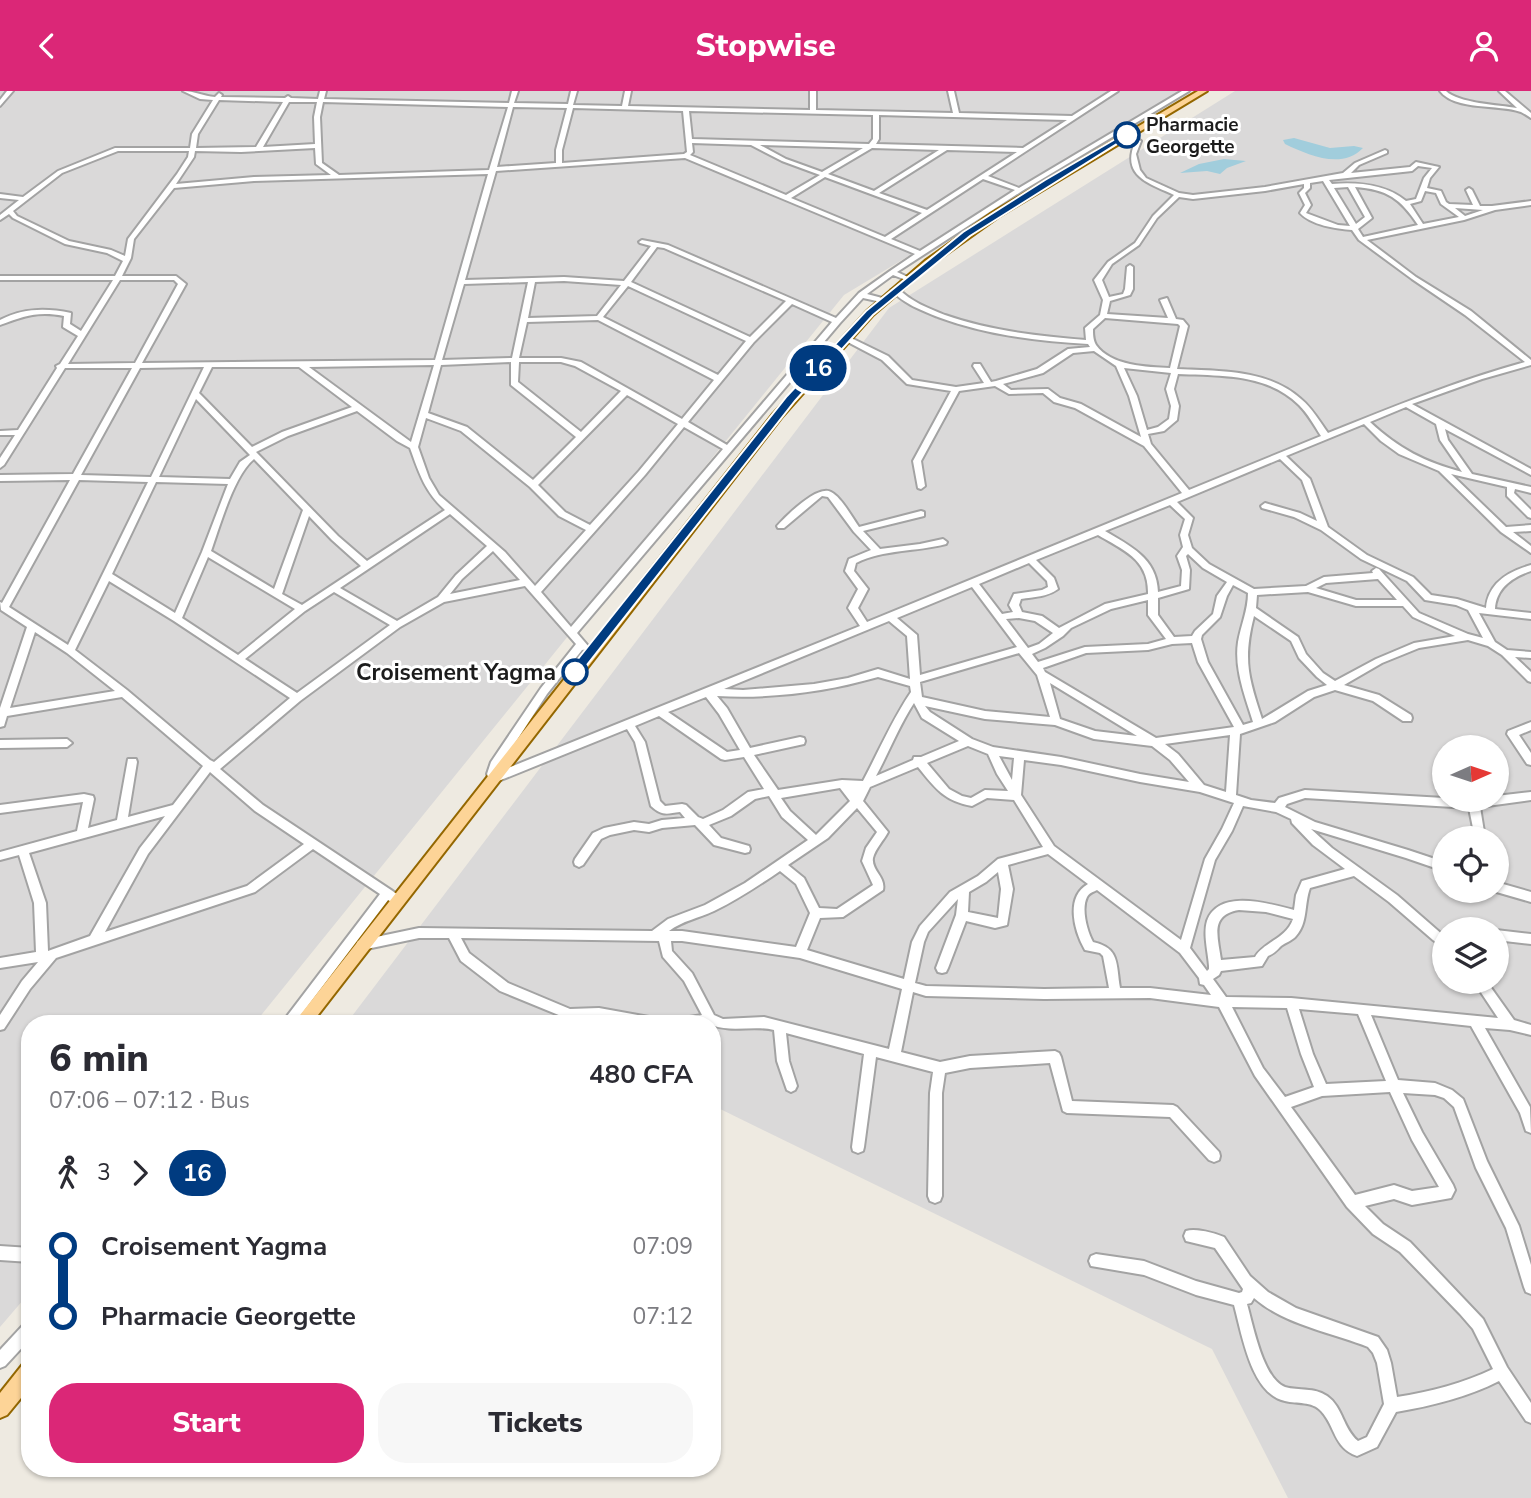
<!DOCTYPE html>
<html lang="en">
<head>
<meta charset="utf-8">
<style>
  body { margin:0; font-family:"Nunito Sans",sans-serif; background:#f7f7f7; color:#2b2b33; height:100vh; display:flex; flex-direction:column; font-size:26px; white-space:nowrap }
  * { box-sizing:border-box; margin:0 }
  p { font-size:23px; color:#7c7c81 }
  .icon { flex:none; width:38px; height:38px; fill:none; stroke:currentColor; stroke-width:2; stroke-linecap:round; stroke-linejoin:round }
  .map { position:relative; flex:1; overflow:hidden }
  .details { position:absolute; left:21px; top:924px; width:700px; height:462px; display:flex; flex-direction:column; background:#fff; border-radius:28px; box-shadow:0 2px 5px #0004 }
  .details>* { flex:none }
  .badge { padding:0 14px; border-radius:23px; font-size:24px; line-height:46px }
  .needle { width:46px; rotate:87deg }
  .fabs { position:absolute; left:1432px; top:644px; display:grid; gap:14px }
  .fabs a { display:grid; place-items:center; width:77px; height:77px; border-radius:50%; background:#fff; box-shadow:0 2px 5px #0004; font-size:35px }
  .map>.badge { position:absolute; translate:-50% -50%; box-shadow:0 0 0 4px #fff }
  .legs { display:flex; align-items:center; gap:10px; height:77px; padding:0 28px; font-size:23px }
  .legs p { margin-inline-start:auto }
  .summary { display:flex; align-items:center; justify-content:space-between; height:119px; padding:0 28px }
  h1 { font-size:38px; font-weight:800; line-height:52px }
  .button { display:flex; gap:14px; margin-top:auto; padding:14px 28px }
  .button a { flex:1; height:80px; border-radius:28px; background:#db2777; color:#fff; font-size:28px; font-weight:800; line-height:80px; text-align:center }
  .button a+a { background:#f7f7f7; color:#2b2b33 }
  ul { padding:0 28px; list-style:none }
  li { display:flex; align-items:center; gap:24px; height:70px; font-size:26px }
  li i { display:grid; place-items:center; width:10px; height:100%; margin:0 9px; background:currentColor }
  li i::after { content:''; width:18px; height:18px; margin:-9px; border:5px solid; border-radius:50%; background:#fff }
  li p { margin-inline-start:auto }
  li:first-child i { background:linear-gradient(#0000 50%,currentColor 0) }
  li:last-child i { background:linear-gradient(currentColor 50%,#0000 0) }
  header { display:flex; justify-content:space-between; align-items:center; height:91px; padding:0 28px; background:#db2777; color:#fff; font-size:32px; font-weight:800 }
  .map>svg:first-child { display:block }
</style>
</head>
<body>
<header><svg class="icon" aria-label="back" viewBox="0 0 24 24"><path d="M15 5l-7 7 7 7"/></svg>Stopwise<svg class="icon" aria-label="person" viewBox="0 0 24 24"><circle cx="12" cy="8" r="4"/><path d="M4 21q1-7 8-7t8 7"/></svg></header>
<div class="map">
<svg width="1531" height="1407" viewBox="0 0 1531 1407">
  <rect width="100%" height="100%" fill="#eeeae1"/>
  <g fill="#dad9d9" fill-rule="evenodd">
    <path d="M0,0h1182l-338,204 -590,729h-224v268l-30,35z"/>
    <path d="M1235,0h296v1407h-243l-76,-149 -500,-244v-81h-366l543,-716zM1444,656h52v53h-52zM1444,747h52v53h-52zM1444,838h52v53h-52z"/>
  </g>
  <g fill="#a1cddc">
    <path d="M1294,47l36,10 24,-2 9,2c-21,22 -55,7 -78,-4l-2,-4z"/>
    <path d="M1224,68l22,2 -19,7 -7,6 -13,-3 -27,2 19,-9z"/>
  </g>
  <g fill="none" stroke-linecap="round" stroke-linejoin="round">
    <g stroke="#a3a3a3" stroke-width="4">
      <g id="minor">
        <path d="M7,0h6l-13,15v-6z"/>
        <path d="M183,0c11,0 21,5 32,6l4,-4 3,2 -1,2 64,1 3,-2 3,2 27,1 2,-8h6l-2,8 185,4 3,-12h6l-4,12 54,1 3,-13h6l-4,14 49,1 3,-15h6l-3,15 182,4v-19h6v19l137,3 -5,-22h6l5,22 113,3 39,-25h7l-130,85 31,12 163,-97h7l-167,100 -125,81 13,6v2h-4l-13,-5 -26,19 19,5v4l-23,-5 -23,25 -263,310 12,14 -2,2 -5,1 -35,44 -47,72 -2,6 362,-146 -12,-18 10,-19 -13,-18 4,-12 22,-9 -17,-18 -26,-35 -6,-1 -38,32h-6l-1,-2c9,-10 41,-42 54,-34 10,5 21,25 28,35l62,-16 3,1v4l-61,15 17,18 40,-5 23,-5 4,3 -1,2c-30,8 -62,5 -90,19l-2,8 14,18 -10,19 9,14 315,-129 -38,-47 -69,-38 -21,-6 -11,-9 -34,1 -14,-8 -36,5 -38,70 4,25 -4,3 -3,-1 -5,-27 38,-70 -44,-7 -25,-24 -40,-21 7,-2 39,19 24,24 44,7 28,-4 -11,-17 1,-2h6l11,18 5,-1 41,-12 31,-20 22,-2 -2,-3c-52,-3 -101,-9 -150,-27 -17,-7 -34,-13 -47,-27l7,-2c13,14 30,20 47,27 46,16 93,21 141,25l-1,-12 15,-13 3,-15 -9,-20 14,-18 27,-19 18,-27 21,-21c-26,-12 -53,-19 -39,-53l-10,-6v-2h4l12,7 -5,13 4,16 6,8 33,15 14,2 72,-8 78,-14 12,-10 30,-13 2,1v2l-28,12 -8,8 59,-6 6,-5 23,5 -9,11 -3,10 14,3 5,11 3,2 24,1 -7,-15 3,-2 3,2 8,16h12l39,-5v4l-36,5 -31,10 -97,20 49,37 55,34 60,49v5l-49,14 -70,25 119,65v6l-86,-46 3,11 24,34 59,13v6l-16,-4 -1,4 17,17v8l-3,-1 -21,-21v-9l-56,-13 55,53 25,-2v6l-18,1 18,14v7l-30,-21 -62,-61 -40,-17 -18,-13 -17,-17 -78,32 24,23 18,48 39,28 46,22 18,18 26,4 29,9c2,-25 23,-37 45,-43v6c-18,6 -35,17 -36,38l36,4v6l-52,-6 16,29 12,8 24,2v6l-16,-1 16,15v10l-3,-1 -26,-26 -14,-9 -20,-6 -49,8 -37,15 -38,22 35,10 32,20 1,3 -1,3h-8l-30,-20 -38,-11 -21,7 -39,25 -35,12 -4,61 15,5 24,3 4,-5 26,-8 139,8v2h52v-4l35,-4v8l-51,7 5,31h-10l-6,-30 -164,-10 -18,6 -2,3 30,15 93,28 36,12v9l-38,-13 -95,-29 21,19 65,47 47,41v12l-11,-8 -44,-38 -35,-26 -44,12c-6,16 -2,35 -14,48 -4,5 -10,6 -15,10 -5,5 -6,7 -13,10l-6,10 -41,5 -2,4 -6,4 13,18 65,1 207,20 -24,-36h13l27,38 17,5v10l-21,-5 -25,-2 45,79 1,26 -5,-2 -6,-18 -49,-87 -100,-11 27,65 37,3 17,7 11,9 24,62 32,65 12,39v29l-5,-2 -2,-5 -18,-59 -30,-60 -22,-61 -10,-9 -9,-3 -32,-2 19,39 31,53 2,5 -4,8 -39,7 -18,-6 -29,7 18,18 27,18 73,77 24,48 24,36v20l-5,-2 -27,-40c-31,16 -68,25 -103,31l-19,35 -20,9c-24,-9 -21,-29 -36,-45 -9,-10 -24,-7 -36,-10 -34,-7 -43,-67 -51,-96l-38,-10 -52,-20 -53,-9 -2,-5 2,-5 5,-2 48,7 52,20 43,12 3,-1 1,-3 -28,-41 -29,-7 -2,-5 2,-5c10,-3 28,2 38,6l26,39 18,16 28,16 82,29 9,13 4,13 6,34c32,-5 67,-14 96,-28l-20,-40 -13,-15 -60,-62 -27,-18 -26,-27 -92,-131 -36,-69 -69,-9 -106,1 -118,-3 -13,-4 -12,60 39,10 30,-6 85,-5 4,2 2,4 11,44 101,4 4,2 42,45 1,4 -1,4 -5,2 -5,-2 -39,-43 -103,-4 -4,-2 -13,-48 -80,5 -25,5 -3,20v103l-2,5 -5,2 -5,-2 -2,-5 2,-103 3,-21 -57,-15 -12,90 -1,4 -5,2 -5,-2 -1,-4 12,-93 -78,-21 3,28 8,25 -2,4 -4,2 -4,-2 -10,-29 -3,-31c-21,-5 -42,3 -62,-5v-1h-43l2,-4 31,-5 -18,-34 -21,-24 -4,-16 -198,-3 8,15 39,30 62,26 29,-1 61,11 4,1 2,4h-37l-30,-6 -29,1 -4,-1 -66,-27 -39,-30 -12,-23h-30l-57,12 -4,-1 -2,-4 2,-4 4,-1 57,-12 233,3 16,-12 37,-14 40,-22 63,-43 -26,-23 -13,-21 -14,3 -24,17 -22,9 12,13 28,8 1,3 -1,3 -4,1 -31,-8 -19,-20 -33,3 -13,4 -15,-2 -24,5 -9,4 -18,26 -4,2 -4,-2 -1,-3 1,-3 18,-26 11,-5 30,-6 15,2 13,-4 23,-2 -5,-6c-14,2 -18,4 -29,-6l-16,-64 -8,-13 -126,51 -4,1 -9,-4 -1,-3 4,-12 50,-74 35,-44 -51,-58 -81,16 -44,25 -100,74 -80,68 43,36 128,85 10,7 2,3 -2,3 -4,2 -9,-5 -94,124h-13l99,-130 -67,-45 -58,43 -199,66 -26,31 -26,40 -4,1v-15l22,-34 16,-19 -38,6v-10l36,-6 -2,-49 -15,-48 -19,5v-8l77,-21 6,-29 -83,11v-8l84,-11 9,2 1,3 -6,29 29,-8 11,-61h8l1,3 -9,55 45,-12 30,-39 -81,-69 -115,19 -3,10 -4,1v-19l27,-81 -26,-17 -1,-8 2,1 68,-123 -70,1v-6l73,-1 59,-106h-67l-61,97 -4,3v-10l15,-23h-15v-4l18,-1 39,-62 -1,-2 4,-2 18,-28 -15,-9 1,-11c-26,-5 -40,0 -64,9v-5c23,-12 46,-12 71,-7l-1,11 11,7 32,-51h-113v-4h115l8,-15 -16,-8 -42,-9 -52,-26 -4,-4 -9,6v-5l19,-15 -19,-2v-4l23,3 35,-26 57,-23h75l2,-14 21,-34 -13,-1zM219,9l64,2 -27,45 -60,1 2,-14zM289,11h28l-3,15 1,27 -52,3zM323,11l185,5 -19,63 -150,5 -17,-12 -2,-46zM513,16l54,1 -11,42v13l-59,4zM573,17l110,3 4,41 -3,2 -122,9v-13zM689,20l184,4v24l-4,5 -177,-5zM879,24l188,5 -44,28 -147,-4 3,-5zM692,52l59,2 31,16 38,14 -34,20 -96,-40 3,-3zM760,54l103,3 -41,24 -36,-13zM315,57l1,16 15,11 -77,2 -78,7 18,-27 1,-6 46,1zM872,57l67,2 -65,41 -46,-17zM947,59l70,2 -90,58 -48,-17zM118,60h71l-1,6 -11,17 -49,65 -3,17 -14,-6 -42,-9 -52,-25 -4,-5 49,-38zM685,67l230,96 -25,17 -31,22 -23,25 -168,-73 -26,-5 -3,2 1,1 11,3 -27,35 -60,-4 -99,3 31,-109zM1418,75l14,2 -8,10 -8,21 -10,2c-21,-17 -48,-19 -74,-17l-3,-4 83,-9zM488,83l-53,186 -293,3 44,-79 -10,-8h-54l9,-18 3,-19 40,-51 80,-7zM825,86l97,36 -37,24 -94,-39zM983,88l32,11 -95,61 -29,-12zM1323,90l27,45 -12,-1 -32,-12 5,-8 -6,-12 5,-5v-5zM1304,93v4l-5,5 6,12 -5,8c11,12 36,16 52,17l7,10 53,39 53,36 60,47c-69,19 -132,45 -197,71 -8,-11 -16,-25 -27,-34 -33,-30 -82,-28 -124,-30l11,-43 -5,-6 -7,-1 -9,-21 -7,2 8,18 -61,-4 3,-13 20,-6 3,-6v-22l-3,-2 -3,2 -2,22 -2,5 -14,3 -7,-17 10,-16 27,-19 18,-27 22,-21 14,2 72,-8zM1348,96l17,30 -9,7 -22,-36zM1355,96c32,2 46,12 63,38l-55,12 -5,-8 14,-11zM1425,100l11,2 5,11 18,13 -36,7 -13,-20 11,-3zM1455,117l28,2 -18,6zM657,156l7,1 122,53 -36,36 -119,-55zM120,189h54l4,4 -43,79 -67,1zM564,190l57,4 -24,31 -69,2 7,-36zM528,191l-16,76 -70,2 22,-76zM628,195l118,55 -28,34 -115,-58zM792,213l40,18 -105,123 -39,-23 66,-80zM1105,227l73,6 2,2 -10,42c-23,-1 -59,-2 -74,-23 -3,-5 -3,-11 -3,-16zM598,229l116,60 -32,39 -101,-57 -20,-4h-42l8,-36zM1094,260l22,15 13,30 12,41 -60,-33 -21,-6 -12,-9 -37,1 -8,-6 40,-11 30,-20zM511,271v23l65,52 -43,43 -66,-53 -39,-14 13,-48zM519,271h42l14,4 46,25 -40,41 -63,-50zM434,274l-23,77 -102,-75zM204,276l-53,110 -70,-2 59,-107zM212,276h87l53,40 -70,25 -30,15 -53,-54zM1124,277l47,5 -5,16 5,17 -2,13 -11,8 -11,3 -10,-34zM1178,283c41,2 89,-1 121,31 9,9 15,20 22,31l-132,54 -38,-46 -3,-10 16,-3 13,-11 2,-14 -5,-17zM627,304l51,29 -39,47 -49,54 -25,-13 -27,-27zM196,308l54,56 -10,7 -10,17 -71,-2zM1406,316l30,17 4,16 22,32c-37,-10 -63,-23 -92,-50zM357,320l40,30 13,7c9,25 15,44 35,62l-78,51 -29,-25 -82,-84 32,-16zM426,327l35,13 69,56 29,29 27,14 -51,56 -30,-34 -66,-57 -10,-17 -11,-31zM684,336l39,22 -152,178 -30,-35 104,-117zM254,368l49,51 -29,79 -63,-38c9,-25 23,-76 43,-92zM1280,368l22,21 15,41 -17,-8 -35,-10 -4,3 1,2 32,9 27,13 40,29 46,22 18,19 31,5 12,5 15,28 -15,-4 -49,-21 -40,-44 -3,-1 -4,3 1,2 -49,4 -18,9 -52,3 -45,-25 -17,-16 -4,-13 5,-17 -16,-16zM79,389l69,2 -80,163 -59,-38zM156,391l72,2 -26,68 -27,61 -63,-39zM1170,414l15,14 -5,16 3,12 -6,9 5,14 -1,16 -23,6c-1,-34 -28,-46 -53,-61zM450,423l37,32 -31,29 -18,22 -41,24 -57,-33zM309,425l23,24 29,26 -59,39 -20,-11zM1098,444c25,15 51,24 50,59l-43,10 -46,24 -17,-12 -20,-4 -3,-7 2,-6c13,-2 26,-2 37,-10l-4,-11 -18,-18zM493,460l27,29 -70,14 12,-15zM1188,463l15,14 24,14 -10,14 -4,18 -18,17 -3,5 -18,1 -16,-22v-17l31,-9 1,-19 -4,-14zM208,466l87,52 -57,46 -56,-37zM1029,472l18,18 1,6 -6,3 -28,4 -5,11 4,7 -11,2 -23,-30zM1378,488l19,21h-41l-40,-12 10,-5zM109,490l65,40 116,77 -76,64 -4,-2 -83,-70 -52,-40zM1233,494l15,8c0,17 -7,32 -10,49 -4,27 7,54 15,80l-10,3 -35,-63 -7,-23 1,-4 18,-18 7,-21zM972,496l45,60 -97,28 -3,-40 -20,-17zM334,501l56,33 -93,68 -52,-34 60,-48zM1308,501l48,14h47l10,11 42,19 -41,7 -38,16 -41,22 -12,-8 -17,-19 -8,-17 -42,-29 1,-13zM1148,509v15l18,24 -18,5 -63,3 -47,15 -6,-8 13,-6 18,-12 8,-8 40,-19zM1254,525l37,25 8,17 18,19 10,8 -19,6 -46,28c-14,-42 -19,-60 -8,-103zM1019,527l16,3 18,12 -14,11 -11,4 -22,-29zM889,530l18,15 3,43 -32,-10 -30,9 -34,6 -71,6 -19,-1zM35,541l32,21 48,38 -105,17zM1192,552l6,19 36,65 -78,11 -111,-66 -2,-4 43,-15 62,-3 24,-6zM1019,562l18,22 13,42 -65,-6 -63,-14 -2,-15zM878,586l32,9 1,6c-19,28 -32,59 -48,89l-21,-1 -64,10 -24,-35 50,-11 1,-3 -1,-3 -4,-1 -50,11 -23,-40 -10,-12c54,3 109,-4 161,-19zM1050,592l87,53 -42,-5 -35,-12zM706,606l13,17 21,36 -13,2 -59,-40zM914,612l8,15 37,23 -38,16h-7l-1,3 -37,16c13,-24 23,-50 38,-73zM925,615l60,13 70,6 39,14 58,7 18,14 19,22 -49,-8 -79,-17 -68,-10 -21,-8 -42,-27zM659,625l62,43 4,1 19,-3 20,32 -16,3 -25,18 -20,9 -5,-2 -12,-12 -4,-1 -17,2 -5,-5 -15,-59 -10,-16zM1230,644l-4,57 -22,-7 -26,-31 -13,-10zM968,655l20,8 9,20 11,17 -23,-1 -14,8 -9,-2 -13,-7 -22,-26zM999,665l15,2 -2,22zM1024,669l37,5 79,17 60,10 34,11 -12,26 -17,30 -24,81 -127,-94 -33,-51zM918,676c17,21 26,34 54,39l15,-8 27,2 29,47 -45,12 -20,17 -28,16 -30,34 -8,16 -8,37 -97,-29 13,-32 23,-1 40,-27c3,-13 -12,-20 -10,-32 2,-9 11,-18 15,-26l-25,-31 7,-14zM210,681l45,39 49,33 -57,42 -142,46 43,-78zM840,697l10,13 -34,34 -26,-24 -9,-13zM1243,715l33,6 15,7 1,4 21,22 32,24 -43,12 -6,14 -2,15c-24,-6 -75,-22 -87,11 -4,13 1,31 2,45v3l-2,2 -17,-23 25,-88 17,-29zM857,717l20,24 -11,16 -4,13 11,24 -36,24 -18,-1 -15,-30 -16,-13 40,-27zM165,725l-25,32 -50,88 -42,15 -2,-48 -17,-50zM1048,763l40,30c-23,13 -14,47 -3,66l15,3 3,3 6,32 -65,1 -118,-3 -11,-3 9,-41 4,-10 30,-33 -2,16 -20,53 2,4 4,1 4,-1 2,-4 18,-47 29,7 12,-3 6,-36 -5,-24zM780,780l16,13 14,29 -14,34 -114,-16h-13c13,-10 30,-13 45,-20 23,-11 44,-25 66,-40zM998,781l3,17 -3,29 -30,-6 1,-20 17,-10zM1097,799l83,63 19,25 1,6 4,1 7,10 -61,-7h-30c-4,-24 0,-40 -27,-46 -6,-11 -12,-33 -6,-45 2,-4 6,-5 10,-7zM1239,819l27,2 27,7c-6,19 -29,23 -38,38l-34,3c-3,-23 -12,-45 18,-50zM671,850h11l118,17 102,31 -13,60 -125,-32 -41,2 -9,-4 -22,-42 -20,-22zM1232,916l55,1 14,46 13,33 -29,10 -22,-29zM1299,918l59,5 28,67 -60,3 -13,-30zM1390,1001l22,48 27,47 -27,4 -18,-6 -39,10 -64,-88 31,-11zM1254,1207c31,27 76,34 114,49l5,6 4,10 7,41 -17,33 -9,4c-15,-12 -15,-34 -31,-45 -13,-9 -28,-5 -42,-9 -22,-8 -32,-62 -38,-83l4,-1z"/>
        <path d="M1440,0h6c12,12 53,14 71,17l-18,-17h6l26,22v5c-3,-2 -6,-4 -10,-6 -22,-8 -66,-1 -81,-21z"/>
        <path d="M1531,631v8l-12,5 12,18v12l-4,-1 -20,-30 1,-3z"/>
        <path d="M67,648l5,4 -5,4 -67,1v-8z"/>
        <path d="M1496,791l35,10v10l-38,-11h3z"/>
        <path d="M1496,839l35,4v10l-35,-4z"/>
        <path d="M0,1155l30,2v14l-30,-2z"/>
        <path d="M30,1230v18l-25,27 -5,2v-18l25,-27z"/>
      </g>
    </g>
    <g stroke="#946700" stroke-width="4">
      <g id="major">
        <path d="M1198,0h9l-209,126 -67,48 -58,50 -92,103 -470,606h-18l480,-610 94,-103 58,-50 67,-48z"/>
        <path d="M30,1271v25l-23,28 -7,3v-25l23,-29z"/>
      </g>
    </g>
    <use href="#minor" fill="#fff" fill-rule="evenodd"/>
    <use href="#major" fill="#fdd497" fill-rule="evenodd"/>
  </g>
  <path fill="#003b80" stroke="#fff" stroke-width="2" d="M1124,43l7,1 -161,101 -97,79 -78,86 -216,274h-9v-6l217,-273 79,-85 97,-79 82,-52z"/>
  <g fill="#fff" stroke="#003b80" stroke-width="3.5">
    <circle cx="1127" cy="44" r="12"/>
    <circle cx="575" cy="581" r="12"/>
  </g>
  <g text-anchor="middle" stroke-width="6" stroke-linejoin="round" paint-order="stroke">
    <g font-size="19" font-weight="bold" fill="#1c1c1c" stroke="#fff" text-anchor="start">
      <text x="1146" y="40">Pharmacie<tspan x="1146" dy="22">Georgette</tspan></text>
    </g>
    <g font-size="23" font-weight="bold" fill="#1c1c1c" stroke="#fff" text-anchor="end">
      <text x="556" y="589">Croisement Yagma</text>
    </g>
  </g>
</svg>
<div class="fabs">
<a><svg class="needle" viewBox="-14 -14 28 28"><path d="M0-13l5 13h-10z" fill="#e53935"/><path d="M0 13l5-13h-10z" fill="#7c7c81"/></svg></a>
<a><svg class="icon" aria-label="locate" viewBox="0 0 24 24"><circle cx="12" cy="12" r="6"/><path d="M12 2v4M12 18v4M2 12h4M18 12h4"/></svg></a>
<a><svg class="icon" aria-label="layers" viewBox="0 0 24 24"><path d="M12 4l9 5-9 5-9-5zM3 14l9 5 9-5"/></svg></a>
</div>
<b class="badge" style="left:818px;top:277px;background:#003b80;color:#fff">16</b>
<section class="details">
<div class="summary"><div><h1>6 min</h1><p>07:06 – 07:12 · Bus</p></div><b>480 CFA</b></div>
<div class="legs"><svg class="icon" aria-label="walk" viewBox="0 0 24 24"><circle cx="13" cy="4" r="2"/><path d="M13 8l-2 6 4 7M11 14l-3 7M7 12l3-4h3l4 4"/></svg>3<svg class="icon" aria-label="forward" viewBox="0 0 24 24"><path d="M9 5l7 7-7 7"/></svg><b class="badge" style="background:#003b80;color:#fff">16</b></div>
<ul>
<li><i style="color:#003b80"></i><b>Croisement Yagma</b><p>07:09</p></li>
<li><i style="color:#003b80"></i><b>Pharmacie Georgette</b><p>07:12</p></li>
</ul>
<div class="button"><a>Start</a><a>Tickets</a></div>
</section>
</div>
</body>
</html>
